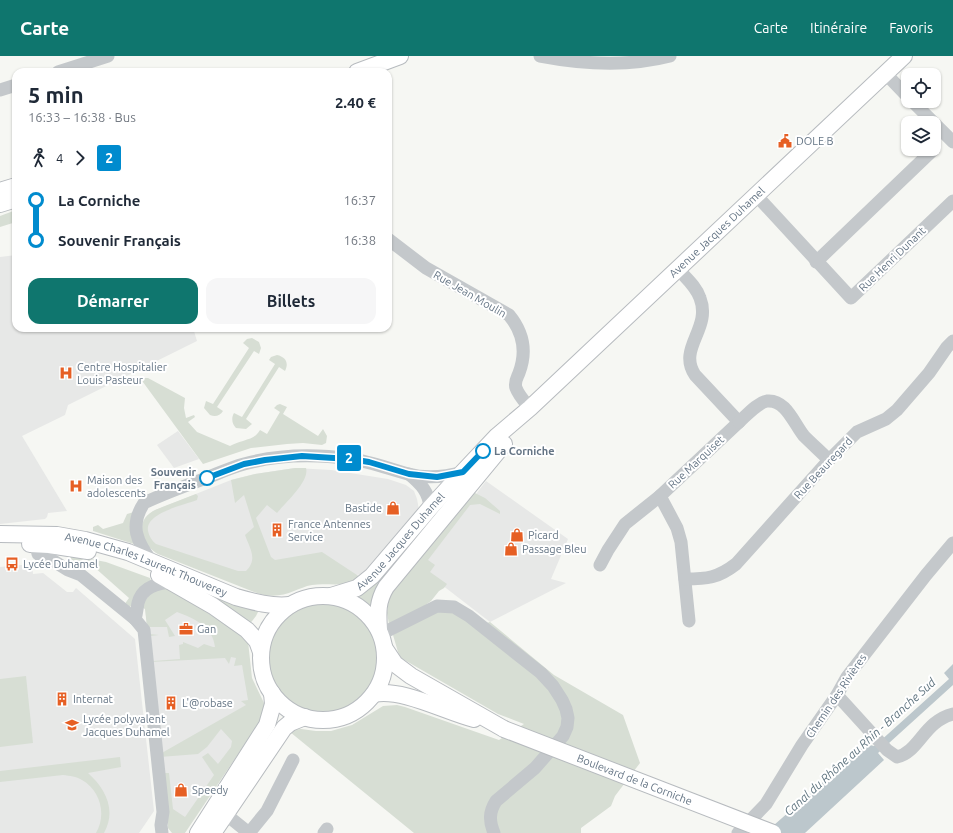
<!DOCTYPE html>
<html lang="fr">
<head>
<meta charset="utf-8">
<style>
  body { margin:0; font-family:Ubuntu,sans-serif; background:#f6f6f7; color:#1f2937; height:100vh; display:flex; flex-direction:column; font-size:15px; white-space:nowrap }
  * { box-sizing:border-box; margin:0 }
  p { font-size:13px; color:#747a83 }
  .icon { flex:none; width:22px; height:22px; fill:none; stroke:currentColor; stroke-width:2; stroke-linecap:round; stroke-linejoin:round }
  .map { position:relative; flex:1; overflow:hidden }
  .details { position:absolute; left:12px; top:12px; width:380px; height:264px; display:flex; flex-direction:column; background:#fff; border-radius:12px; box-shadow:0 1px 3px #0004 }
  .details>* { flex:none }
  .badge { padding:0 8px; border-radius:3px; font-size:14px; line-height:26px }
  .tools { position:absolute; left:901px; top:12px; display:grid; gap:8px }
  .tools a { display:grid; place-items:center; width:40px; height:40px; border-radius:8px; background:#fff; box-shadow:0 1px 3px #0004; font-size:20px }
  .map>.badge { position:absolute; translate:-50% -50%; box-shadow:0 0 0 2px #fff }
  .legs { display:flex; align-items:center; gap:6px; height:44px; padding:0 16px; font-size:13px }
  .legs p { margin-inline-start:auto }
  .overview { display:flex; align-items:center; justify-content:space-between; height:68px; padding:0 16px }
  h1 { font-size:22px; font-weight:700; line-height:30px }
  .cta { display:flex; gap:8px; margin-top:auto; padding:8px 16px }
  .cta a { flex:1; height:46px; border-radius:12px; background:#0f766e; color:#fff; font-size:16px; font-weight:700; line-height:46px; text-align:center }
  .cta a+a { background:#f6f6f7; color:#1f2937 }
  ul { padding:0 16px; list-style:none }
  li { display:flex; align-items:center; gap:14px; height:40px; font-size:15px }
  li i { display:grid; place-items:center; width:6px; height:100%; margin:0 5px; background:currentColor }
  li i::after { content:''; width:10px; height:10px; margin:-5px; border:3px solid; border-radius:50%; background:#fff }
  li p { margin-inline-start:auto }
  li:first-child i { background:linear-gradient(#0000 50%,currentColor 0) }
  li:last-child i { background:linear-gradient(currentColor 50%,#0000 0) }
  header { display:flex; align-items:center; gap:24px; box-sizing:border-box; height:56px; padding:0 20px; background:#0f766e; color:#fff }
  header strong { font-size:19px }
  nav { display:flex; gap:22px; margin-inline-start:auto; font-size:14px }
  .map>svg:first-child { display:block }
</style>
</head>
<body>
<header>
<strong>Carte</strong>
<nav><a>Carte</a><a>Itinéraire</a><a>Favoris</a></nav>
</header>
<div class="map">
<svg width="953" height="777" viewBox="0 0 953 777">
  <rect width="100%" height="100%" fill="#f6f7f3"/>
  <g fill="#e7e8e7">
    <path d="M16,199v73h177l4,13 -129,64 -3,10 -43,21 45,75 -19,2 -1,4 -2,2 -45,5v-267z"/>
    <path d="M178,375l21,28 -25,9 -17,-23z"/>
    <path d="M295,412l36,2 57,9 18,6 8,6 3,8 2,11 -56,64 -87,13 -118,-33 -9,-7 -4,-28 8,-8 78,-31 24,-6z"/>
    <path d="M486,425l82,58 -17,40 15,4 -76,39 -70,-54z"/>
    <path d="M32,508l1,10 10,-1 24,19h6l3,-4 59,51 19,172 -15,22h-139v-266z"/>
    <path d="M159,535l80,59 15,69 -79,114 -6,-4 -24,-222z"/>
  </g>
  <g fill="#d7ded4">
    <path d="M16,154v12l-16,5v-11z"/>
    <path d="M252,282l7,4 2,6 -2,6 -5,-3 -37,56 6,4c-3,5 -8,6 -13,4l-6,-7 2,-7 7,3 36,-56 -6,-5 4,-4z"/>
    <path d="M277,299c9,2 12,8 8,16l-6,-4 -33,52 6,5 -6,5 -10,-1c-4,-4 -5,-10 -2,-15l8,4 33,-53 -6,-4 2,-3z"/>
    <path d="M140,322h8l37,20 -1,10 2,10 8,-3 1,2 -7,5 9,10 33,14c4,-2 8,-4 13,-5 8,-3 12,-3 17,-11l7,4 13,-22 -6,-4 3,-3 3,-1 7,3 -4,7 35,22 5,-7 4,7 -1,7 -4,2 -19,-2 -16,1 -36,4 -48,16z"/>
    <path d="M295,412h11c4,13 -21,35 -29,45l-10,-8 -11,13 15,39 4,3 47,-8 38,25c-14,12 -32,5 -48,8 -7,1 -12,4 -18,6 -13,6 -27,6 -40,1l-96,-38c-7,-4 -13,-10 -15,-19 -5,-20 11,-25 27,-31 9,-3 17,-7 26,-10l2,2 -1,4c-13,5 -52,13 -49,31 1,5 4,10 8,13l82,27h8c12,-12 4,-22 -1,-36l9,-8 -10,-32 -9,8 -4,-23 24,-6z"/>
    <path d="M475,437l10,5 15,13v3l-20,-10 -10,1 -42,55 7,5 -5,7 17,12 -3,4 -5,3 -8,10 -14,10 -28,13 -2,-11 2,-15 17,-28 67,-76z"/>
    <path d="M134,456v32l-41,-13v-4l5,-2 5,4 20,-6 4,-9z"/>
    <path d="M64,498l42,8 44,16 1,3 -21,26 -6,-2 5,-7 -45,-40 -6,6z"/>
    <path d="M383,513l7,7 -18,31 -7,-5 -11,-6z"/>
    <path d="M177,522l83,30 -4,8 -7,9z"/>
    <path d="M170,532l69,45 9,8 4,37 12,25v8l-5,12 -74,110h-13l-4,-5 -6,-53 3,-2h4l4,36 12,8 29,-42 -12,-18 6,-4 10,11 13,-17 1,-6 -11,-12 -14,18 -9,7 -38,3v-3l86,-49 -5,-4 7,-1 -6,-35 -8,1 2,-8 -5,-1 -2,7 -4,-6 -74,4 -2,-28 10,1 -9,1 3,25 27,-2 -1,-14 4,-1v-2l15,6 6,-4 9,3h2c-2,-20 -21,-29 -38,-35l-12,8 10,16 -6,1 -2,-10h-20l-2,-18 -2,-1v-4l9,-13z"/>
    <circle cx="323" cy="601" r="56"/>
    <path d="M451,555l25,15 14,-4 64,53 69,40 17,48 -25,33 -4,10 -30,22v5h-167l-124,-101 2,-2 9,-1 15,2h15l21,-6 31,-19 14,-1 8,2 94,33 25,-16 -26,-10 -97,-56 -3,-6 -5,-17 38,-23z"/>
    <path d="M26,620l7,67 -33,4v-68z"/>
    <path d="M120,701l1,10 -33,6c17,15 29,37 16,60h-8c11,-19 4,-43 -14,-53 -6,-4 -12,-4 -19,-5l-63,7v-11z"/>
  </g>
  <path fill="#bcc7cc" d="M953,608v21l-75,68 6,7 -79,73h-40l101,-89 8,2 4,-3 71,-64 -5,-6z"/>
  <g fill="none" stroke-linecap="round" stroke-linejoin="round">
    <g stroke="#b7bbbf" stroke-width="18">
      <g id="major">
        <path d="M357,16l43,-16"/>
        <path d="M0,135l16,-5"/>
        <path d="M0,148l16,-5"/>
        <path id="s1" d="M0,478l57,1 28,5 43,12 108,45c18,5 36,10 54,8"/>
        <path d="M30,488l19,1 39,6"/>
        <path d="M159,519l54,31 34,24 10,11 4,11"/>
        <path id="s2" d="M331,540l26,-8 15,-12 58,-68 33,-36 34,-36 33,-28 374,-352"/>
        <circle cx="323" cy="602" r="62"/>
        <path d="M379,574c-1,-17 -2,-28 7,-43l118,-143"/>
        <path d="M385,593l10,15 16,12 93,53"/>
        <path d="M374,638c28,-6 72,18 100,25"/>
        <path d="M198,777l69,-108 6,-21 -1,-11"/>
        <path d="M213,777l71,-105 6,-5 15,-6"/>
      </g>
    </g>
    <g stroke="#c4c8cb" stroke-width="13">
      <path d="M540,0c42,8 88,11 130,0"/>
      <path d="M58,16l50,-16"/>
      <path d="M886,18l22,23"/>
      <path d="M0,34l16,-5"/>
      <path d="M912,45l41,41"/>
      <path d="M756,139l95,103 102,-97"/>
      <path d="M388,183l38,29 83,47c14,17 18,37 10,58 -2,5 -5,9 -3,15 3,8 9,14 14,20"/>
      <path d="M816,206l118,-113"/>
      <path d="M678,213c8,9 18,17 22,29 12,31 -23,50 -5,77l44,47 -79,74 17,32 4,14 8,79"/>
      <path d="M739,366c8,-7 18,-19 28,-21 19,-2 27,23 37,35 8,8 17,16 25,24"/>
      <path d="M409,418c12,10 20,18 21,34"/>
      <path d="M36,488l2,10 14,6 16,10 13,5 54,44 9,11 19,182 -2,13 1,8"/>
      <path d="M152,506c-15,-20 -23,-36 -8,-59 19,-9 38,-16 57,-23 14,-5 28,-12 43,-16 33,-9 71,-10 106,-5 20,2 39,10 58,15 19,5 37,3 55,-2l3,3"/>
      <path d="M600,509l8,-15 17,-26 35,-28"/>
      <path d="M685,523c22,0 33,-1 51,-15l93,-104 28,-28 29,-13 11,-9 32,-37 18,-26 6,-6"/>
      <path d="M135,563c2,-6 2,-11 3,-16 4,-16 19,-20 34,-21"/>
      <path d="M381,578l56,-28 17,1 15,9 72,57 12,13 9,14 4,9 2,9 -1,9 -4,9 -28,32 -39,33c-7,11 -7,20 -2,32"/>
      <path d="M837,639l50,55 10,7c22,-5 27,-36 56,-43"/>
      <path d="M218,752l31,25"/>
      <path d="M249,777l18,-22 26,-51"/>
      <path d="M324,777l3,-4"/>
      <path d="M738,777l28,-29 36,-59 35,-50 10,-18 79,-102 27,-32"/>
    </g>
    <use href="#major" stroke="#fff" stroke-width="16"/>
    <g stroke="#b7bbbf" stroke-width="18" stroke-linecap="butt">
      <g id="major-bridge">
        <path id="s3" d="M504,673l269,104"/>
      </g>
    </g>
    <use href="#major-bridge" stroke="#fff" stroke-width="16"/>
  </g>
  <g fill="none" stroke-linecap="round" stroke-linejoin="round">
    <g stroke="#fff" stroke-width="9">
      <path id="line-1" d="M207,422l37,-14 21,-4 37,-4 48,3 19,3 40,12 28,3 26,-5 20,-21"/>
    </g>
    <use href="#line-1" stroke="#008bce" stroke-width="6"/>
  </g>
  <defs>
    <g id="civic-bare" transform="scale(1.08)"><path d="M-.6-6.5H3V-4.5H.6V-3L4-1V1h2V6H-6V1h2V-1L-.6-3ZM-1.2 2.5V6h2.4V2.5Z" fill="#e65f24" stroke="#fff" stroke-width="2.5" paint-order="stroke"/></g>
    <g id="hospital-bare" transform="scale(1.08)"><path d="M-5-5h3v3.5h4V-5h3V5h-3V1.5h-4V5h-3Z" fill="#e65f24" stroke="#fff" stroke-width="2.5" paint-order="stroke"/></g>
    <g id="shop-bare" transform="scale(1.08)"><path d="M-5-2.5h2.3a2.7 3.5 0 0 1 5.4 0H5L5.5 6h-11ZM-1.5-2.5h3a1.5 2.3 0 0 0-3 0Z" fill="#e65f24" stroke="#fff" stroke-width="2.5" paint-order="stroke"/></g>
    <g id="building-bare" transform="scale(1.08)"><path d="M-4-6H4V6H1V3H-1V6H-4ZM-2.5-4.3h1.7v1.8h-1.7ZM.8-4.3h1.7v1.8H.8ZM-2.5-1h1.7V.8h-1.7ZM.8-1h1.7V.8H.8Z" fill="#e65f24" stroke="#fff" stroke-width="2.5" paint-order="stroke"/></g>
    <g id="bus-bare" transform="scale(1.08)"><path d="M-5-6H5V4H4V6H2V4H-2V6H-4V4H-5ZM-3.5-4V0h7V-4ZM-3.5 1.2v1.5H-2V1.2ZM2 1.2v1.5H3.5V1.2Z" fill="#e65f24" stroke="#fff" stroke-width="2.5" paint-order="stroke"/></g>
    <g id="office-bare" transform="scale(1.08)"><path d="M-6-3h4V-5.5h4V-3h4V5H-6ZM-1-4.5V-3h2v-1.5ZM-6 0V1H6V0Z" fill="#e65f24" stroke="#fff" stroke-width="2.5" paint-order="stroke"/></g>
    <g id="school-bare" transform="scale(1.08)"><path d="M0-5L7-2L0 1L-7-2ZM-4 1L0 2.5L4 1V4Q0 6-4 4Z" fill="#e65f24" stroke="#fff" stroke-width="2.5" paint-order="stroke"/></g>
  </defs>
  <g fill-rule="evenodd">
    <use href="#civic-bare" x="785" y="85"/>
    <use href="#hospital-bare" x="66" y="317"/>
    <use href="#hospital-bare" x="76" y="430"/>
    <use href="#shop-bare" x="393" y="452"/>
    <use href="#building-bare" x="277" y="474"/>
    <use href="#shop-bare" x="517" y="479"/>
    <use href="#shop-bare" x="511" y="493"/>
    <use href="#bus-bare" x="12" y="508"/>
    <use href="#office-bare" x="186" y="573"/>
    <use href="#building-bare" x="62" y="643"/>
    <use href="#building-bare" x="171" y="647"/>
    <use href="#school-bare" x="72" y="669"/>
    <use href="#shop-bare" x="181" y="734"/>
  </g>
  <g fill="#fff" stroke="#008bce" stroke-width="2">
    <circle cx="483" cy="395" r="7"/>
    <circle cx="207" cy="422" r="7"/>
  </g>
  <g text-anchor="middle" stroke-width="4" stroke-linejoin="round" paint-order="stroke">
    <g font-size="11" fill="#657585" stroke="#fff" text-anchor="start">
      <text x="796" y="89">DOLE B</text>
      <text x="77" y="315">Centre Hospitalier<tspan x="77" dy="13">Louis Pasteur</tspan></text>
      <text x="87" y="428">Maison des<tspan x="87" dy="13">adolescents</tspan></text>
      <text x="382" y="456" text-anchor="end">Bastide</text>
      <text x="288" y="472">France Antennes<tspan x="288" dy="13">Service</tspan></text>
      <text x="528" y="483">Picard</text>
      <text x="522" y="497">Passage Bleu</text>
      <text x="23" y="512">Lycée Duhamel</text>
      <text x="197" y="577">Gan</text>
      <text x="73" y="647">Internat</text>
      <text x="182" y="651">L'@robase</text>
      <text x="83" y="667">Lycée polyvalent<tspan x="83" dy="13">Jacques Duhamel</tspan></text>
      <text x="192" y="738">Speedy</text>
    </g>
    <g font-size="11" fill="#657585" stroke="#fff">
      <text dy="4" stroke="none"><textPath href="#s2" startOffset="534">Avenue Jacques Duhamel</textPath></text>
      <text transform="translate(892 203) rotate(-44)" y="4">Rue Henri Dunant</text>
      <text transform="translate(470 238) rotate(30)" y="4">Rue Jean Moulin</text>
      <text transform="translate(696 406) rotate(-43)" y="4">Rue Marquiset</text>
      <text transform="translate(823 412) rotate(-47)" y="4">Rue Beauregard</text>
      <text dy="4" stroke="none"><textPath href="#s2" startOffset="91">Avenue Jacques Duhamel</textPath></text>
      <text dy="4" stroke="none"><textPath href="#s1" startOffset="151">Avenue Charles Laurent Thouverey</textPath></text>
      <text transform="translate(836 640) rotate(-56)" y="4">Chemin des Rivières</text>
      <text dy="4" stroke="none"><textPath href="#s3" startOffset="140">Boulevard de la Corniche</textPath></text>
    </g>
    <g font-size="11" font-weight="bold" fill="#657585" stroke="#fff" text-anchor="start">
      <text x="494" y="399">La Corniche</text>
      <text x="196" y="420" text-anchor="end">Souvenir<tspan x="196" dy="13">Français</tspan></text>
    </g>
    <g font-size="12" font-style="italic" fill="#617681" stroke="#fff">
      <text transform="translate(860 691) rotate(-42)" y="4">Canal du Rhône au Rhin - Branche Sud</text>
    </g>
  </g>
</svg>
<div class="tools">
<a><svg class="icon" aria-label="locate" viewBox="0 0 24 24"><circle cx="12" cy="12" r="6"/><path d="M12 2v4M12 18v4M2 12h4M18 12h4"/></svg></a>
<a><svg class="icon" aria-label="layers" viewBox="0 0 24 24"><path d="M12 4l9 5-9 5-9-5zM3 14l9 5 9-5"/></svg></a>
</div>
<b class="badge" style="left:349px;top:402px;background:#008bce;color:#fff">2</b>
<section class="details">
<div class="overview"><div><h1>5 min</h1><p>16:33 – 16:38 · Bus</p></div><b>2.40 €</b></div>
<div class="legs"><svg class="icon" aria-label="walk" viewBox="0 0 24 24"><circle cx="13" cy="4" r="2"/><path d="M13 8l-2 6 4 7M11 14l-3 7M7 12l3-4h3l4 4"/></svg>4<svg class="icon" aria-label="forward" viewBox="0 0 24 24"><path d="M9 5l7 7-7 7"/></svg><b class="badge" style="background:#008bce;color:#fff">2</b></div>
<ul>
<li><i style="color:#008bce"></i><b>La Corniche</b><p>16:37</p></li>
<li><i style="color:#008bce"></i><b>Souvenir Français</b><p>16:38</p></li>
</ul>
<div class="cta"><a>Démarrer</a><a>Billets</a></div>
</section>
</div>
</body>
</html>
